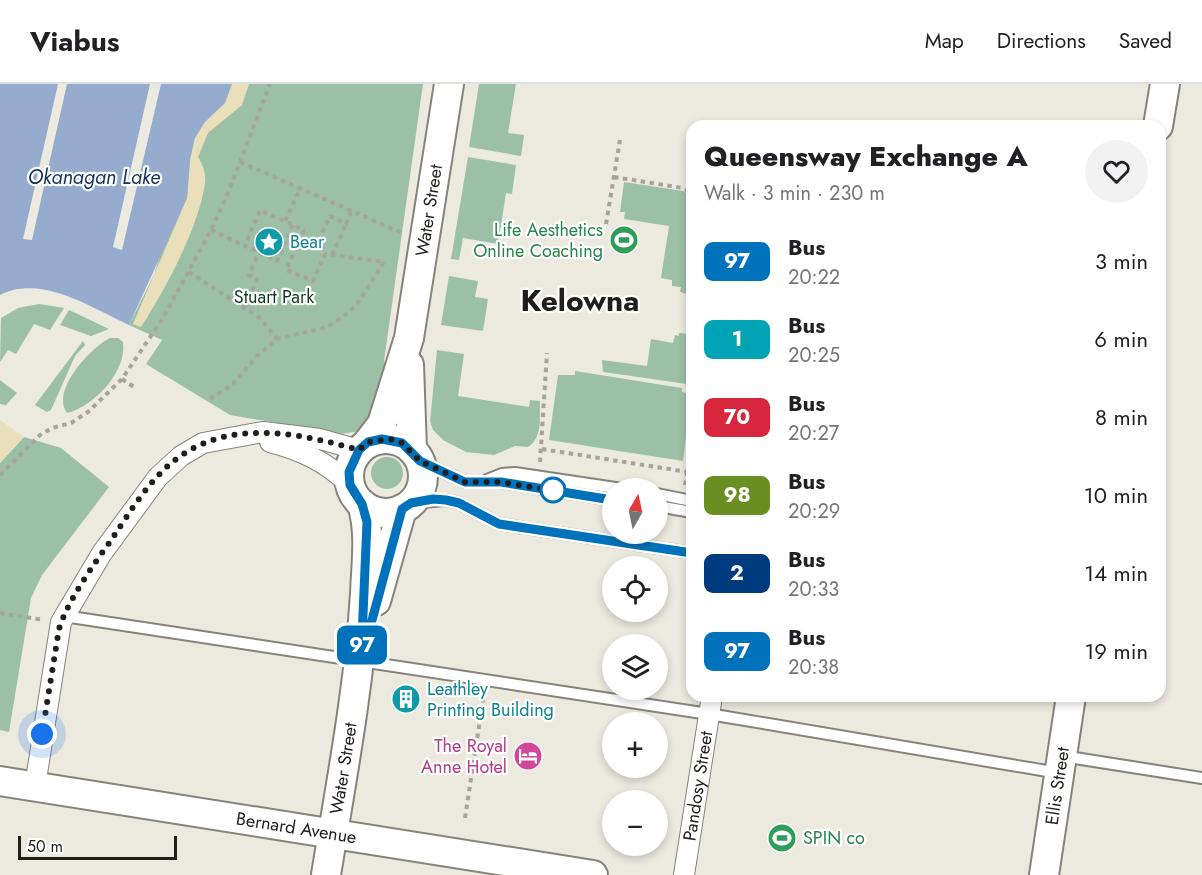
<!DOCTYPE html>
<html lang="en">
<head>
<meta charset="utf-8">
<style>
  body { margin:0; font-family:Jost,sans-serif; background:#f2f2f2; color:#202124; height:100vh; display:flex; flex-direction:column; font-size:22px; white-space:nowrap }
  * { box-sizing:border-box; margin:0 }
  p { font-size:20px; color:#757577 }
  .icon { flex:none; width:33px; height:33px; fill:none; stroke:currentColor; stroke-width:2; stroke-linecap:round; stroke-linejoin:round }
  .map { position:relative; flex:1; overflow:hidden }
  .panel { position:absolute; left:686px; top:36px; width:480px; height:582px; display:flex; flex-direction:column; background:#fff; border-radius:18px; box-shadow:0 3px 9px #0003 }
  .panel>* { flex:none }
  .badge { padding:0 12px; border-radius:9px; font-size:21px; line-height:39px }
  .needle { width:39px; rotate:9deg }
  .tools { position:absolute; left:602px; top:394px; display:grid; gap:12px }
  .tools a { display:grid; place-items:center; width:66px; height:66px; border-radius:50%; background:#fff; box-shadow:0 3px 9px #0003; font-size:30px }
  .scale { position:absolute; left:18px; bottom:15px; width:159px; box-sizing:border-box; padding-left:6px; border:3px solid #1f1e1a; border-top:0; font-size:16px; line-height:21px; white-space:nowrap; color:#1f1e1a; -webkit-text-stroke:4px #fff; paint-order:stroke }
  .you { position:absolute; width:30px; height:30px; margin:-15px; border:4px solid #fff; border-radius:50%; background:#1a73e8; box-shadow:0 0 0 9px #1a73e833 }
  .map>.badge { position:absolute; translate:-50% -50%; box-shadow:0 0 0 3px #fff }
  .round { display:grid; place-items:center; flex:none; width:63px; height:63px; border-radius:32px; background:#f2f2f2 }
  .overview { display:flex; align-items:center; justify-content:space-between; height:102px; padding:0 18px }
  h1 { font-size:28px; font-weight:800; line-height:45px }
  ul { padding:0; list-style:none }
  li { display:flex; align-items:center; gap:18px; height:78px; padding:0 18px }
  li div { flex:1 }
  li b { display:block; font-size:22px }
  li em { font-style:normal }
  li .badge { min-width:66px; font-weight:700; text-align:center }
  header { display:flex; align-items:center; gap:36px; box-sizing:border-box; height:84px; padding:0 30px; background:#fff; border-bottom:2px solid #e0e0e0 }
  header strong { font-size:28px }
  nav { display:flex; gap:33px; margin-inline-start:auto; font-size:21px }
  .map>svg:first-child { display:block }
</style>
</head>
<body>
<header>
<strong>Viabus</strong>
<nav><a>Map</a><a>Directions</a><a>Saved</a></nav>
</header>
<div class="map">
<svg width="1202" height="791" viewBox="0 0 1202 791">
  <rect width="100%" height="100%" fill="#ece9df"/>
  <g fill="#9cc0a6">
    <path d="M232,0h191l-39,277 4,12 -9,42 -18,16 -20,3 -111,-19 -84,-51 16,-24 -33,-15 25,-50 36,-115 35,-57z"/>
    <path d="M479,0h37l-8,49 16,2 -3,21 -52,-9z"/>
    <path d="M468,73l48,8 -4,29 -6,-1 -8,51 -35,-6 -4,22 -8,-1z"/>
    <path d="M624,98l59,9 8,5v106l-5,-1 1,-7 -7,-2 1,-5 -9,-1v-6l-11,-2 8,-52 -45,-7 1,-7h-5z"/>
    <path d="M449,192l29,5 -3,16 13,2 -5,32 -42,-6z"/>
    <path d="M39,220l25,4 -14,22 -16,-6 -18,30 -8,-4 -8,12 1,-44 17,-10z"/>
    <path d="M69,226l40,19 -18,7 -31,-11z"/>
    <path d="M679,249l11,1 -2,15 3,1v41l-4,-1v-6l-84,-12 -1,-12 45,6 4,-27 22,4 2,-8 4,1z"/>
    <path d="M110,254h8l5,4c4,30 -29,64 -56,71 -17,-22 24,-66 43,-75z"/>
    <path d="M83,257l2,4 -10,11 -24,54 -4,2 -12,-7z"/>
    <path d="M437,266l27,4 -6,42 71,11 1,-7 10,1c-1,15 3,30 -8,43l-4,3 -13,-1 -21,9 -28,-3 -23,-12 -10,-10 -3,-9z"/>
    <path d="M575,287l107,17v4l9,2 -8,67 -134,-21 9,-65h17z"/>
    <path d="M0,296l17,13 -11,12 -6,-1z"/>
    <path d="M24,353l37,11 48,39 -67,88 -11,23 -22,134 -9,-2v-267z"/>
    <circle cx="387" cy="389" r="16"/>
  </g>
  <g fill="#e9e0bb">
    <path d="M232,0h17l-7,21 -34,28 -10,24c5,8 8,16 7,26 -6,44 -40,107 -64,144l-8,-3 54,-126 3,-38 5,-22 10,-16 20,-19z"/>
    <path d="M0,336l24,17 -24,26z"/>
  </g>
  <path fill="#95acce" d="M0,0h232l-7,19 -20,19 -10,16 -5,22 -3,38 -58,127c-38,-17 -87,-51 -129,-30z"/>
  <g fill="#ece9df">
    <path d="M58,0h9l-35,156 -9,-1z"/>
    <path d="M150,0h11l-39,166 -9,-3z"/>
  </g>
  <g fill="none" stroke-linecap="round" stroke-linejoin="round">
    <g stroke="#86847a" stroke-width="14">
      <g id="lane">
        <path d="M420,377l45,21h36l111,18"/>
        <path d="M487,396l15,-6 13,-1 107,16"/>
        <path d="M657,410l35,7"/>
        <path d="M411,419l35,-3 13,3 40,21 193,29"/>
        <path d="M657,422l35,6"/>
        <path d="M64,532l645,98 350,59"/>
        <path d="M1062,672l140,22"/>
      </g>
    </g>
    <g stroke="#86847a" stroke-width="22">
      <g id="street">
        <path d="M270,358c31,8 57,20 80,43"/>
        <path d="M35,702l26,-164 41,-69 56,-76 23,-21 22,-13 60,-11 57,7 39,11"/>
        <path id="s1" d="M684,791l28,-179"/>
      </g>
    </g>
    <g stroke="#86847a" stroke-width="32">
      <g id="secondary">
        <path d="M1158,42l7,-42"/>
        <path d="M409,281l3,85"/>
        <circle cx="386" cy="392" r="37"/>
        <path id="s2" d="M368,358l14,-18 27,-86 40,-254"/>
        <path d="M376,517l26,-92"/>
        <path id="s3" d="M0,697l593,94"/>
        <path id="s4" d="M326,791c15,-93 33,-186 39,-281 1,-30 6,-61 -3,-90"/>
        <path id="s5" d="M1044,791l27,-179"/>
      </g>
    </g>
    <g stroke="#a6a49c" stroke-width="4" stroke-dasharray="4.5 4.5" stroke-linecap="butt">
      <path d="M240,78l162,71"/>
      <path d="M614,93l69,11 9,5"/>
      <path d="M285,137l15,-32"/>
      <path d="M606,140l14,-84"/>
      <path d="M293,141l-16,36 -32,-15 15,-36 44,20 -18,40 27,11 12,-27 -6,-15 11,-23 16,8 5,-12"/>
      <path d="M211,146l34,16"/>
      <path d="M332,171l14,-31"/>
      <path d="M189,188l71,46 17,21"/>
      <path d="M245,223l12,-28 -8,-4 10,-23"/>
      <path d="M122,295l12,8"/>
      <path d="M210,315l22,-14 25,-29 20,-17 50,-12 14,-9 15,-12 28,-44 -59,-8"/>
      <path d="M542,365l146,23"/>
      <path d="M540,378l7,-109"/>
      <path d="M0,391l40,-40 12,-7 19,-5 17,-11 34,-33 41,-61 48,-88 17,-37 42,-109"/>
      <path d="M685,401l7,-38"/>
      <path d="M0,529l44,7"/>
      <path d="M465,734l19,-124"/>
    </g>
    <use href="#lane" stroke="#fff" stroke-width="10"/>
    <use href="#street" stroke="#fff" stroke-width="20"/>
    <use href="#secondary" stroke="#fff" stroke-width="28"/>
  </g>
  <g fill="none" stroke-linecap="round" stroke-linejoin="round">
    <g stroke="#fff" stroke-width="14">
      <path id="line" d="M612,416l-111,-18h-36l-45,-21 -18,-18 -20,-4 -14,3 -9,8 -10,22 1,13 12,19 5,18 -6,139 41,-152 9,-6 22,-4 13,1 13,3 40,21 193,29"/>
    </g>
    <use href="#line" stroke="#0072bc" stroke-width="9"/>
    <path stroke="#1f1e1a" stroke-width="6" stroke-dasharray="0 10.8" d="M42,650l17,-105c9,-29 35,-65 53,-90 19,-29 41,-65 70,-84 53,-36 120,-21 177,-5l9,-8 22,-3 12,4 18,18 45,21h36l54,9 -2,-1"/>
  </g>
  <defs>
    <g id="stadium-disc" transform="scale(1.5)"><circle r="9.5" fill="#2e9e5b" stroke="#fff"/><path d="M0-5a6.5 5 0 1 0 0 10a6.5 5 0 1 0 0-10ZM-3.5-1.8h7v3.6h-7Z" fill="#fff"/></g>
    <g id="sight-disc" transform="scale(1.5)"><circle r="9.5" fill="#0f9aa8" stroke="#fff"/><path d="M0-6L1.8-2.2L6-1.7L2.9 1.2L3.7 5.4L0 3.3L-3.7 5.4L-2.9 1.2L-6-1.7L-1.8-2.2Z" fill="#fff"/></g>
    <g id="building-disc" transform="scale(1.5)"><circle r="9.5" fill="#0f9aa8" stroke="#fff"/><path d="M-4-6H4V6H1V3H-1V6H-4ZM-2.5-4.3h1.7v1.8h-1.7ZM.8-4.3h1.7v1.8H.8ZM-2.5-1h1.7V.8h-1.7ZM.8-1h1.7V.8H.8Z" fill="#fff"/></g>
    <g id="hotel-disc" transform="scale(1.5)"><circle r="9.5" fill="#d1479c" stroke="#fff"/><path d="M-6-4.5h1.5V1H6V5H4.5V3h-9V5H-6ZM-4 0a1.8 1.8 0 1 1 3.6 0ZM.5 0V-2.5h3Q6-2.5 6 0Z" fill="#fff"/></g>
  </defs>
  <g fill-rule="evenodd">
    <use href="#stadium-disc" x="624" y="156"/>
    <use href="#sight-disc" x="269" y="158"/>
    <use href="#building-disc" x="406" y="615"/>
    <use href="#hotel-disc" x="528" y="672"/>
    <use href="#stadium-disc" x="782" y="754"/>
  </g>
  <circle fill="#fff" stroke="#0072bc" stroke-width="3" cx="553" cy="406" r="12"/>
  <g text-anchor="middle" stroke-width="4.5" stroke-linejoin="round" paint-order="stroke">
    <g font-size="18" fill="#1f1e1a" stroke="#fff">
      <text dy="6" stroke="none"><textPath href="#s2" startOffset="242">Water Street</textPath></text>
      <text dy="6" stroke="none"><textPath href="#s4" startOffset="108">Water Street</textPath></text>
      <text dy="6" stroke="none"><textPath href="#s5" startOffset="90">Ellis Street</textPath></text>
      <text dy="6" stroke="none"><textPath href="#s1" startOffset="90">Pandosy Street</textPath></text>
      <text dy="6" stroke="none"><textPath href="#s3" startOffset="300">Bernard Avenue</textPath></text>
    </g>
    <g font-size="18" fill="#27864d" stroke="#fff" text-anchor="end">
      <text x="603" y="152">Life Aesthetics<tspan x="603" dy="21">Online Coaching</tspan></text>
      <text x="803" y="760" text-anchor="start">SPIN co</text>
    </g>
    <g font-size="18" fill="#0d838f" stroke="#fff" text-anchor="start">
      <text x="290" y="164">Bear</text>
      <text x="427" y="611">Leathley<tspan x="427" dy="21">Printing Building</tspan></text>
    </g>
    <g font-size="18" fill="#0c3b20" stroke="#fff">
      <text x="274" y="219">Stuart Park</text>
    </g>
    <g font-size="18" fill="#b23c85" stroke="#fff" text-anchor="end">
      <text x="507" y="668">The Royal<tspan x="507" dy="21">Anne Hotel</tspan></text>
    </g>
    <g font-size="20" font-style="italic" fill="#15325e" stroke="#fff">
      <text x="94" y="100">Okanagan Lake</text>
    </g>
    <g font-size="30" font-weight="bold" fill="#1f1e1a" stroke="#fff">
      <text x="580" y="227">Kelowna</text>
    </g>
  </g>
</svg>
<div class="tools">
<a><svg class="needle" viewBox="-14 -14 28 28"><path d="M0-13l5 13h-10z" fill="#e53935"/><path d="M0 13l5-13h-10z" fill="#757577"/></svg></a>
<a><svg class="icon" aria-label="locate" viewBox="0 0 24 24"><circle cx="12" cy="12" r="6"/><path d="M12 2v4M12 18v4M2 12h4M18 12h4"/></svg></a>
<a><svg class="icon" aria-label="layers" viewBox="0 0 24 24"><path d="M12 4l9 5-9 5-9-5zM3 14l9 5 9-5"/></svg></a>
<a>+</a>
<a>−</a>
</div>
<div class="scale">50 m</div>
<div class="you" style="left:42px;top:650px"></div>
<b class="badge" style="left:362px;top:561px;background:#0072bc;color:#fff">97</b>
<section class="panel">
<div class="overview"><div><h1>Queensway Exchange A</h1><p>Walk · 3 min · 230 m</p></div><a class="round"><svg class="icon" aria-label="heart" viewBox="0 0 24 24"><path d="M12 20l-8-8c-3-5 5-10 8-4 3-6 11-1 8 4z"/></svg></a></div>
<ul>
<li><span class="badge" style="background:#0072bc;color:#fff">97</span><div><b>Bus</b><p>20:22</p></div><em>3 min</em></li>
<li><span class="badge" style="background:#00a3b4;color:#fff">1</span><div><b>Bus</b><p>20:25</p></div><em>6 min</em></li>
<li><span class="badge" style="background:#d7263d;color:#fff">70</span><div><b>Bus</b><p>20:27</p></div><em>8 min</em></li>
<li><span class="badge" style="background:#6b8e23;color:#fff">98</span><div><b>Bus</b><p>20:29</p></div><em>10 min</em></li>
<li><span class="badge" style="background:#003b80;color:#fff">2</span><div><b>Bus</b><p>20:33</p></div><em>14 min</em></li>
<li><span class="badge" style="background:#0072bc;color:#fff">97</span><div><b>Bus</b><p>20:38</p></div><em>19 min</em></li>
</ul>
</section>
</div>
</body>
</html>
